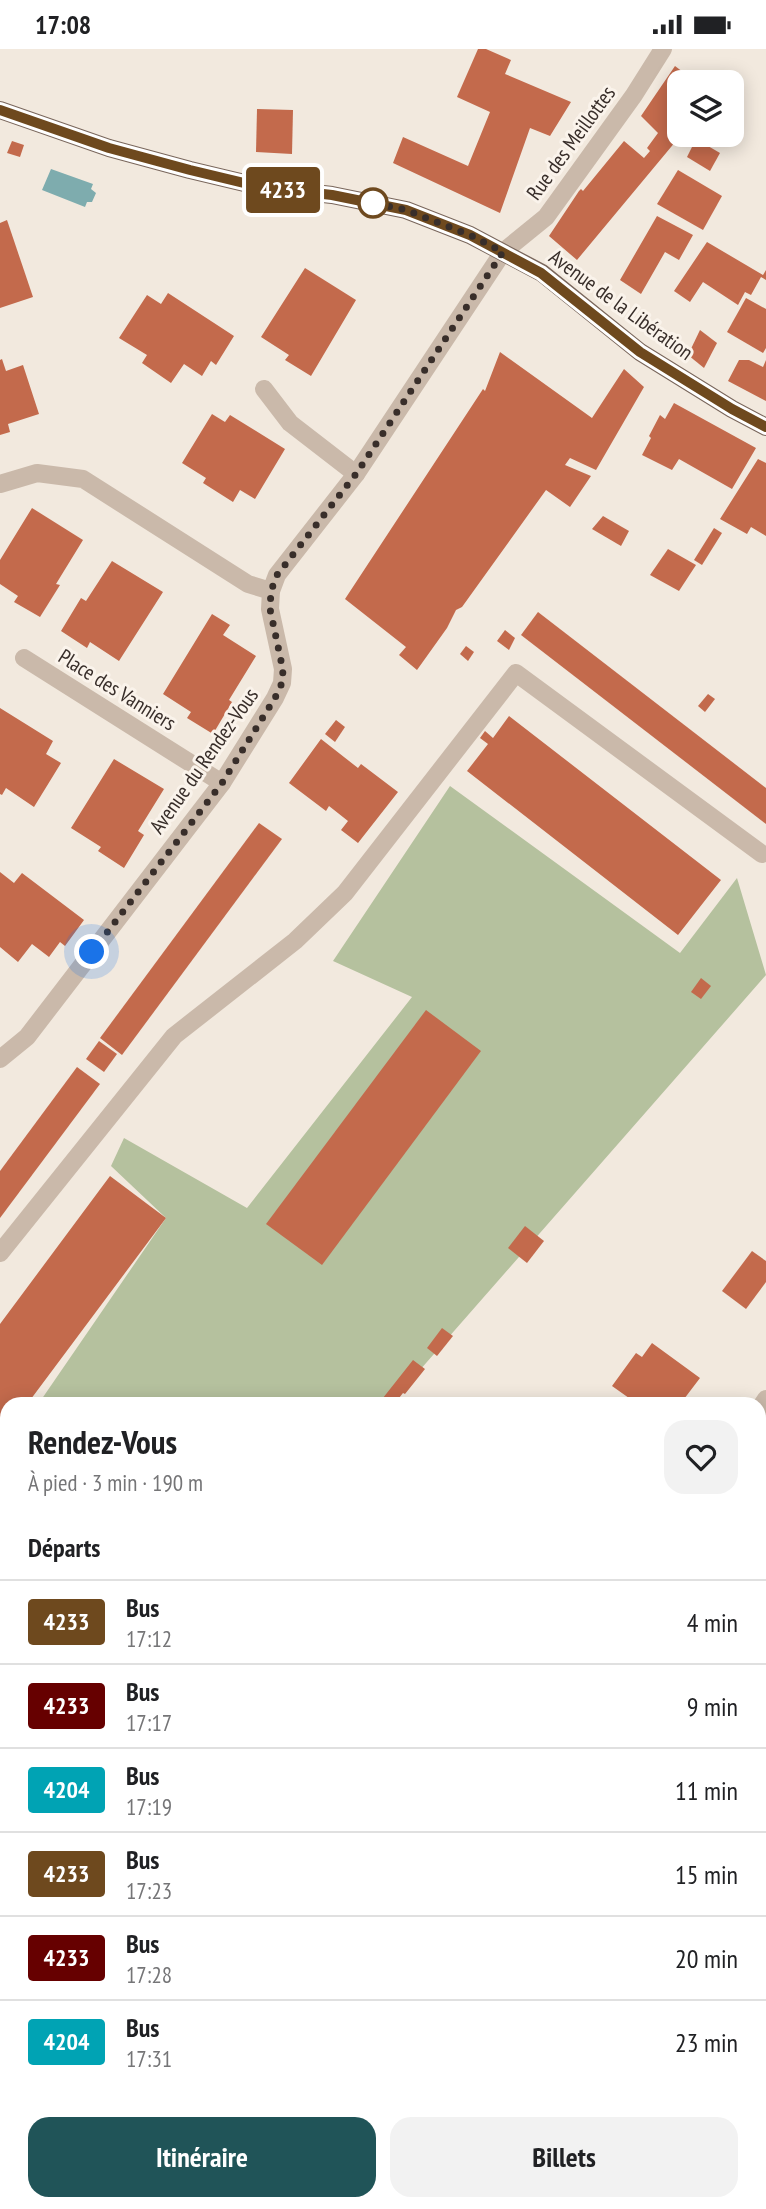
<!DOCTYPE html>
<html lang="fr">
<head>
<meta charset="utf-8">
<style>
  body { margin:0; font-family:"PT Sans Narrow",sans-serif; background:#f2f2f2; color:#202124; height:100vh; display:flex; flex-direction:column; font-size:26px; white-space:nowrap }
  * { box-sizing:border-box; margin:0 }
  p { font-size:23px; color:#757577 }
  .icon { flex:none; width:38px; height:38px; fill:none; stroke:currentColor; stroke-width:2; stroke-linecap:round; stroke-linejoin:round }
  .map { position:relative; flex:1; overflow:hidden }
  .details { position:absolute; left:0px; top:1348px; width:766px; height:814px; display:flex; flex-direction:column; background:#fff; border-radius:21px 21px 0 0; box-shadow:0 4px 18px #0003 }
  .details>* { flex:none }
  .badge { padding:0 14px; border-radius:5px; font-size:24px; line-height:46px }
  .buttons { position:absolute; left:667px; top:21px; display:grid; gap:14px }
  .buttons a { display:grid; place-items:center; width:77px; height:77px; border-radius:14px; background:#fff; box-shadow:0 4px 18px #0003; font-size:35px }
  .you { position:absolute; width:35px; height:35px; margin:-18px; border:5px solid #fff; border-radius:50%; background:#1a73e8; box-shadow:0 0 0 10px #1a73e833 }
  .map>.badge { position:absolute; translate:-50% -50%; box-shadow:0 0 0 4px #fff }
  h2 { padding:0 28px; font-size:26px; line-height:63px }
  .round { display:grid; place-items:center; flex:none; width:74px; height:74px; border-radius:21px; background:#f2f2f2 }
  .head { display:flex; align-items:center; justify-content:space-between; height:119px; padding:0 28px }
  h1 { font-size:33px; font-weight:700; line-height:52px }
  .button { display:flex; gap:14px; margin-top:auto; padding:14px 28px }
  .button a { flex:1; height:80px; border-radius:21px; background:#205458; color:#fff; font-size:28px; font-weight:700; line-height:80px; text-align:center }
  .button a+a { background:#f2f2f2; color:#202124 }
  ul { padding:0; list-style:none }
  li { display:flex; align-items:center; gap:21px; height:84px; padding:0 28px; border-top:2px solid #e0e0e0 }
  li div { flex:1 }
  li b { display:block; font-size:26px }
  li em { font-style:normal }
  li .badge { min-width:77px; font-weight:700; text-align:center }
  .status { display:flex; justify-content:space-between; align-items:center; height:49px; padding:0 35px; background:#fff; direction:ltr }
  .status svg { height:19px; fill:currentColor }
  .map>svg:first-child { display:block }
</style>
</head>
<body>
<div class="status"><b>17:08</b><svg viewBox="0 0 49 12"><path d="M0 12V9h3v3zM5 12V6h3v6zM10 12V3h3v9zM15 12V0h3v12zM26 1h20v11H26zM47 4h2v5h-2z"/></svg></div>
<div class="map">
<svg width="766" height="2160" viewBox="0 0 766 2160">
  <rect width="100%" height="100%" fill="#f2e9de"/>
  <g fill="#b5c19e">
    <path d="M450,737l230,167 57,-75 29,97 -375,428h-352l127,-185 -55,-52 13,-28 123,70 165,-211 -79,-36z"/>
    <path d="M0,1394l7,4v89l-7,-6z"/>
    <path d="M0,1578l7,6v570h93l-5,6h-95z"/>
  </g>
  <path fill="#7eacae" d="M51,120l42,15 -2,5 5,4 -4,9h-5l-2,5 -43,-17z"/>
  <g fill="#c36a4c">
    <path d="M478,0h8l25,11 -6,14 66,28 -21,34 -20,-8 -30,85 -107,-50 10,-26 65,29 22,-54 -33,-15z"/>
    <path d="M675,17l21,16h-17v53h2l-104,125 -28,-24 30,-45 2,-2 2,2 41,-50 20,17 6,-7 -3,-3 11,-15 -17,-17z"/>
    <path d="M257,60l36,1 -1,44 -36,-2z"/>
    <path d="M696,90l24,14 -10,18 -23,-14z"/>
    <path d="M12,92l12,4 -4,12 -13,-4z"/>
    <path d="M678,121l44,26 -19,34 -46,-26z"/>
    <path d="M657,167l36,19 -14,25 -14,-8 -24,42 -21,-14z"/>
    <path d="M7,171l26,77 -33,11v-85z"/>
    <path d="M707,193l56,33 3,-5v10l-5,-3 -10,18 -6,-3 -7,13 -35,-23 -13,20 -16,-11z"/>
    <path d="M305,219l51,32 -45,76 -26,-16 4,-5 -28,-18z"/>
    <path d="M168,244l66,43 -18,29 -5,-4 -9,15 -18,-12 -13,19 -29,-20 5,-8 -28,-17 28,-43 14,9z"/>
    <path d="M746,249l20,11v39l-3,5 -36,-21z"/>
    <path d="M700,281l17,13 -13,25 -16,-13z"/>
    <path d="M500,303l92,66 32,-49 20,18 -48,83 -26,-12 -5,7 26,11 -21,31 -24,-17 -84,117 -6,3 -9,18 -30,42 -18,-15 7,-8 -61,-48 138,-210 2,2z"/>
    <path d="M2,310l4,12 17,-6 16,49 -31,10 2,8 -10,3v-75z"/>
    <path d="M739,311h10l14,7 3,-7v41l-38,-20z"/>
    <path d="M674,354l82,45 -24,41 -53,-30 -7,11 -30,-15 9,-17 -2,-2 11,-21 5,4z"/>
    <path d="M212,365l13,8 5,-7 55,34 -30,50 -15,-9 -7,12 -30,-19 3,-5 -24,-15z"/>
    <path d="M758,410l8,4v73l-15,-9 -4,7 -27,-15z"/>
    <path d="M32,459l51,32 -27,44 4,1 -20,32 -26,-15 4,-6 -18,-12v-24z"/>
    <path d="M603,467l26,15 -8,15 -29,-17z"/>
    <path d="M714,479l8,5 -20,32 -8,-5z"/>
    <path d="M668,500l28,16 -17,26 -29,-16z"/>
    <path d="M112,512l51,31 -44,69 -29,-19 -3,6 -26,-17 20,-33 5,3z"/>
    <path d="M538,563l228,176v36l-245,-189z"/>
    <path d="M212,565l18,11 -7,10 33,21 -27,44 3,2 -19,32 -26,-16 4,-6 -28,-18z"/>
    <path d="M505,581l10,8 -6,12 -12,-9z"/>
    <path d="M466,597l8,6 -6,9 -8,-7z"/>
    <path d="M708,645l7,5 -10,13 -7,-6z"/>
    <path d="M0,659l53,33 -7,13 15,9 -27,44 -28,-19 -4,7 -2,-1z"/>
    <path d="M509,667l212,164 -43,55 -211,-164 21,-27 -8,-6 5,-7 8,7z"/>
    <path d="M336,671l9,7 -10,15 -10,-8z"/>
    <path d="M321,690l37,29 3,-4 37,28 -40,51 -17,-13 7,-9 -19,-15 -3,5 -37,-28z"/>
    <path d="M114,710l50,30 -26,42 6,4 -20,33 -26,-17 3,-4 -30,-19z"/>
    <path d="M259,774l23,16 -160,216 -22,-17z"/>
    <path d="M0,823l14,11 8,-10 62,47 -19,26 -5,-4 -11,15 -17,-13 -14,18 -18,-15z"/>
    <path d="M701,929l10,8 -10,13 -10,-7z"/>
    <path d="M426,961l55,41 -159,214 -56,-41z"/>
    <path d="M99,992l18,13 -13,18 -18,-13z"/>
    <path d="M77,1018l23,17 -100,134v-47z"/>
    <path d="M110,1127l56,42 -138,185h-21v30l-7,-6v-103z"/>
    <path d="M525,1177l19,15 -17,22 -19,-15z"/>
    <path d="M752,1202l14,10v21l-20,27 -24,-18z"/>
    <path d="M442,1279l11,8 -16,20 -10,-8z"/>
    <path d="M652,1294l48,35 -19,25h-7l-4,-3 -3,3h-31l-24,-17 24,-33 6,4z"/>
    <path d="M413,1311l12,9 -20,25 -2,-1 -8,10h-16z"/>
    <path d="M761,1387l5,5v12l-6,9z"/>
    <path d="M760,1530l6,6v6l-3,3 3,2v60l-6,-6z"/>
    <path d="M760,1663l6,6 -4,4 4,3 -6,8z"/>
    <path d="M760,2051l6,6v21l-6,8z"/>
    <path d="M438,2154h28l-5,6h-16z"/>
  </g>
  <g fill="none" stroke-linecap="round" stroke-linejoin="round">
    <g stroke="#cab9aa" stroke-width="18">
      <path d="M264,340l26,34 66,51"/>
      <path d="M0,435l37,-11 46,6 165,105 23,7"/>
      <path d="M24,609l198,125"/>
      <path d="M0,1010l27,-22 195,-254 53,-85 7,-15 1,-14 -13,-60 1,-18 6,-16 79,-101 147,-222 43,-35 88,-122 29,-46"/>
      <path d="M0,1204l174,-217 121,-95 50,-48 171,-220 246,181"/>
      <path d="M760,1359l6,-9"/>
      <path d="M0,1513l7,6"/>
      <path d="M760,1755l6,-7"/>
      <path d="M658,2154l7,6"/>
      <path d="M720,2154l7,6"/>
    </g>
    <path stroke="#79665b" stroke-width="18" d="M0,61l109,38 81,22 71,17 71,8 74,15 64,25 72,38 98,79 92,57 34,18"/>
  </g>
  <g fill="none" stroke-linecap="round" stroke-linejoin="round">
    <g stroke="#fff" stroke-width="16">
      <path id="line" d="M0,61l109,38 81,22 71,17 71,8 74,15 64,25 71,38 99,79 92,57 34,18"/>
    </g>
    <use href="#line" stroke="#6e491e" stroke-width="10"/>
    <path stroke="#382e2a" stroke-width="7" stroke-dasharray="0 12.6" d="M92,903l130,-169 53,-85 7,-15 1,-13 -13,-61 1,-18 6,-16 79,-101 147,-222 -33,-17 -64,-25 -33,-7"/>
  </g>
  <circle fill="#fff" stroke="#6e491e" stroke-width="3.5" cx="373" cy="154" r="14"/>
  <g text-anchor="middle" stroke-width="6" stroke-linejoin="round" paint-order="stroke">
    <g font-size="21" fill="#382e2a" stroke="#faf3eb">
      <text transform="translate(571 94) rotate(-54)" y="7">Rue des Meillottes</text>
      <text transform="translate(621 256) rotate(36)" y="7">Avenue de la Libération</text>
      <text transform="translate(117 641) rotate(32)" y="7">Place des Vanniers</text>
      <text transform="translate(204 712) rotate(-55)" y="7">Avenue du Rendez-Vous</text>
    </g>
  </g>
</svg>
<div class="buttons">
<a><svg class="icon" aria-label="layers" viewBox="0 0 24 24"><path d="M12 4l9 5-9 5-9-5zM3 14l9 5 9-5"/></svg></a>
</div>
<div class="you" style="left:92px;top:903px"></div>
<b class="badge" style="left:283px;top:141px;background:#6e491e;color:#fff">4233</b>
<section class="details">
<div class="head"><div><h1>Rendez-Vous</h1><p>À pied · 3 min · 190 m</p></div><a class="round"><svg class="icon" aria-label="heart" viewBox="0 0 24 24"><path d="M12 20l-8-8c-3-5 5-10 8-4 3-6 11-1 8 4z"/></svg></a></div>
<h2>Départs</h2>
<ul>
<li><span class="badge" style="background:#6e491e;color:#fff">4233</span><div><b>Bus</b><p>17:12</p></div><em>4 min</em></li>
<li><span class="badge" style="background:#600;color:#fff">4233</span><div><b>Bus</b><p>17:17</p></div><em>9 min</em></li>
<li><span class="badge" style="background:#00a3b4;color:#fff">4204</span><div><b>Bus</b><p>17:19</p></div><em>11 min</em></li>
<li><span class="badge" style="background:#6e491e;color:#fff">4233</span><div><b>Bus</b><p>17:23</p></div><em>15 min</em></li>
<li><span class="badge" style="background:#600;color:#fff">4233</span><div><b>Bus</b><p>17:28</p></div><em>20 min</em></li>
<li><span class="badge" style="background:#00a3b4;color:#fff">4204</span><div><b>Bus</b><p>17:31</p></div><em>23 min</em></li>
</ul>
<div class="button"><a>Itinéraire</a><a>Billets</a></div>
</section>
</div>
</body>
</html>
